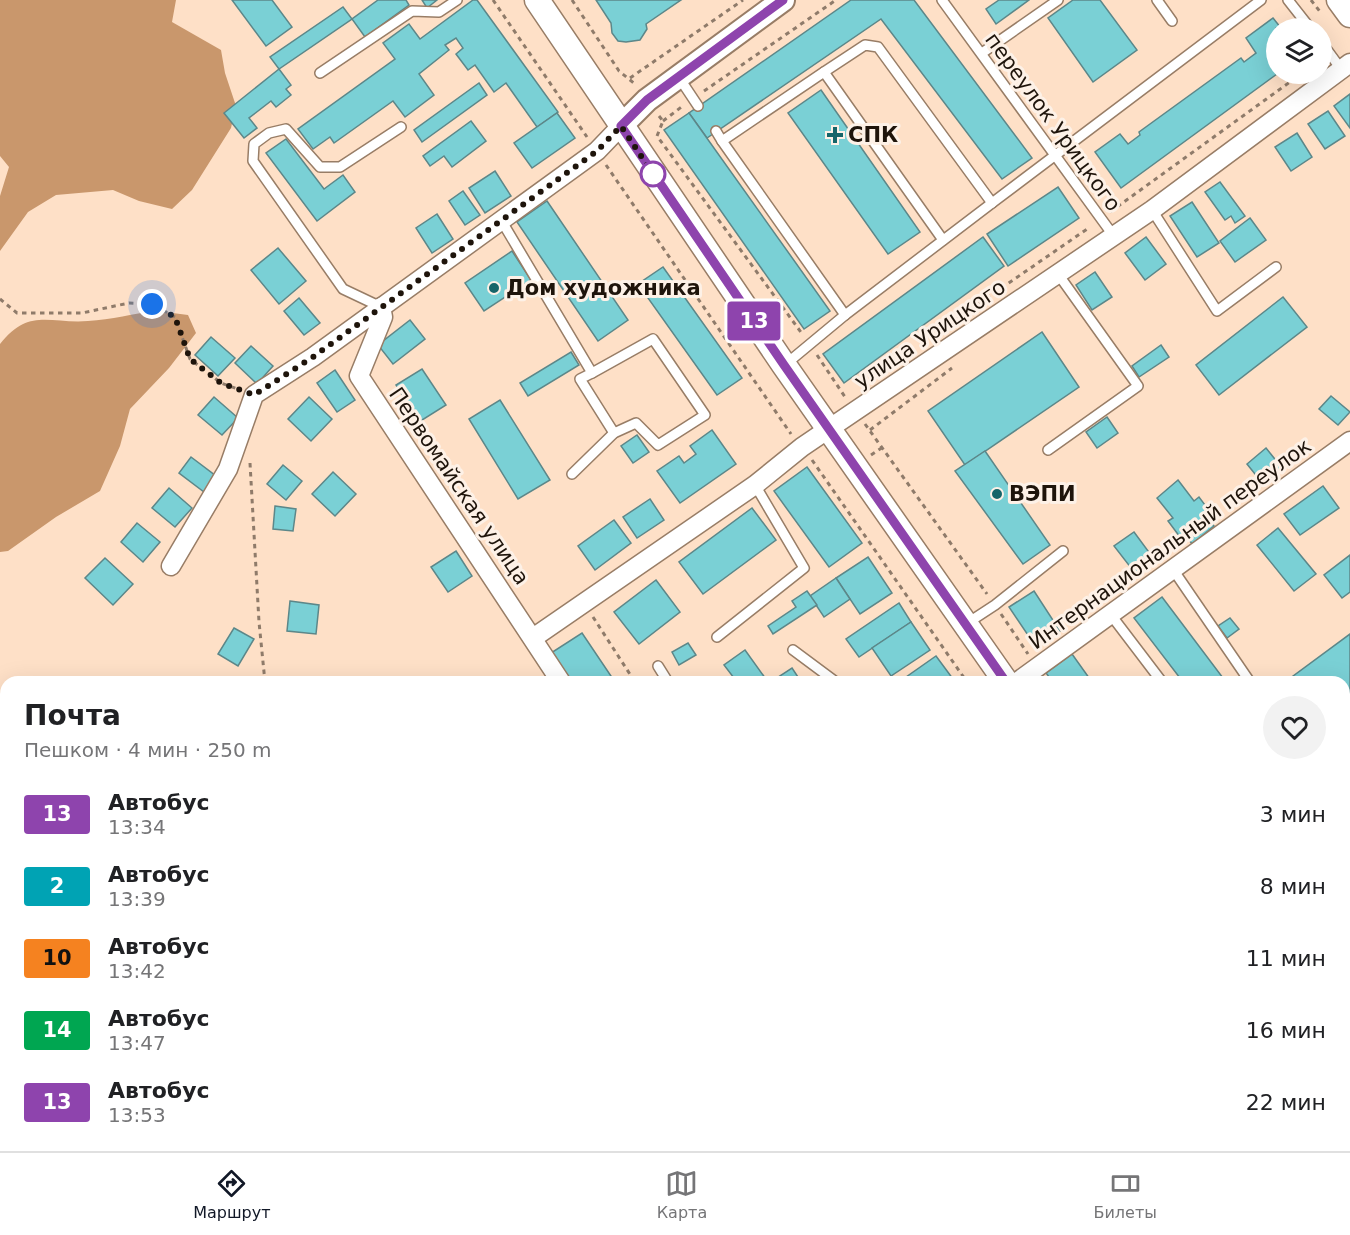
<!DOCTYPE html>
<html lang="ru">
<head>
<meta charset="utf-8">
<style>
  body { margin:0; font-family:"DejaVu Sans",sans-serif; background:#f2f2f2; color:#202124; height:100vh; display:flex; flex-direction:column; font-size:22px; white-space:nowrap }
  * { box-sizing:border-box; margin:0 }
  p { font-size:20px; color:#757577 }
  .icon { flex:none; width:33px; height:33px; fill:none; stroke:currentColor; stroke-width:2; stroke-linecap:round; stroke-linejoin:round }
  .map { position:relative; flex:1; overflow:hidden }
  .panel { position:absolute; left:0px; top:676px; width:1350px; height:476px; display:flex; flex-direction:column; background:#fff; border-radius:18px 18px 0 0; box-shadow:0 6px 24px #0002 }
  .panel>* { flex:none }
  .badge { padding:0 12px; border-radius:4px; font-size:21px; line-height:39px }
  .fabs { position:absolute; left:1266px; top:18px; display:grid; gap:12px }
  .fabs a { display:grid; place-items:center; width:66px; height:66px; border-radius:50%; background:#fff; box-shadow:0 6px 24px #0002; font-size:30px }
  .you { position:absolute; width:30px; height:30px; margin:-15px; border:4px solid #fff; border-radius:50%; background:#1a73e8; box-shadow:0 0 0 9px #1a73e833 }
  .map>.badge { position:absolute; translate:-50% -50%; box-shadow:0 0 0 3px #fff }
  .round { display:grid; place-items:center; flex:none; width:63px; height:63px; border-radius:32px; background:#f2f2f2 }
  .head { display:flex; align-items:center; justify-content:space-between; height:102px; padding:0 24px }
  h1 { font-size:28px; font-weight:700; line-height:45px }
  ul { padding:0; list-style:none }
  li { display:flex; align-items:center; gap:18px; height:72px; padding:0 24px }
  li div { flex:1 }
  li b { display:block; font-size:22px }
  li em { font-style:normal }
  li .badge { min-width:66px; font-weight:700; text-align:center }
  .tabs { display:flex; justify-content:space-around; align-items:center; height:84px; border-top:2px solid #e0e0e0; background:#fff; font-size:16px; color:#757577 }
  .tabs a { display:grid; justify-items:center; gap:3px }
  .tabs .active { color:#111827 }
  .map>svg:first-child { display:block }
</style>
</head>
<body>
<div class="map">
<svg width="1350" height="1151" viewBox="0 0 1350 1151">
  <rect width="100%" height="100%" fill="#fee0c7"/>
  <g fill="#c9976c">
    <path d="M0,0h176l-4,22 49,28 4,23 11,33 -5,22 -39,62 -20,19 -33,-8 -26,-11 -57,5 -28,17 -28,39v-55l9,-29 -9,-11z"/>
    <path d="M157,311l31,4 8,18 -27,35 -39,41 -10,37 -20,45 -44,26 -48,34 -8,1v-208c29,-37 50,-20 88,-23 23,-1 46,-8 69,-10z"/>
    <path d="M1219,1146h62l4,5h-67z"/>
  </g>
  <g fill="#7ad0d5" stroke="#5c8789" stroke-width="1.5">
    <path d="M232,0h40l20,27 -26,19z"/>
    <path d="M378,0h28l3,5 -44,32 -13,-18z"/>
    <path d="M422,0h15l-10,8z"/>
    <path d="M473,0h4l81,112 -21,15 -31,-44 -12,9 -19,-27 -7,5 -12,-16 7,-6 -7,-10 -11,7 4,5 -30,24 15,21 -29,22 -12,-16 -59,42 -4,-6 -17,12 -15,-20 97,-70 -12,-16 26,-19 11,15z"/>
    <path d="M596,0h85l-35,24 1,5 -7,11 -14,2 -8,-1 -6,-8 -1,-10z"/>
    <path d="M851,0h63l118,158 -30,21 -121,-160 -174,119 -18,-25z"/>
    <path d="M999,0h30l-33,24 -10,-15z"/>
    <path d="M1073,0h27l37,50 -44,32 -45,-64z"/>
    <path d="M343,7l9,12 -73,50 -9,-12z"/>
    <path d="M1273,18l8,10h-5l1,46 -156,114 -26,-36 25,-18 8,10 12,-9 -1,-3 102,-74 3,4 12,-9 -10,-15z"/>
    <path d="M279,69l12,16 -5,4 5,6 -15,12 -5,-6 -22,17 8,10 -13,10 -20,-25z"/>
    <path d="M479,83l8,12 -65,47 -8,-12z"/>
    <path d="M821,90l99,142 -32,22 -100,-141z"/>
    <path d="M1350,94v34l-16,-22z"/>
    <path d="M1328,111l17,25 -20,13 -17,-25z"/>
    <path d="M557,113l18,25 -43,30 -18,-25z"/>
    <path d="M689,113l141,198 -26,18 -140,-199z"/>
    <path d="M471,121l15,20 -34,26 -8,-11 -14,10 -7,-10z"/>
    <path d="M1297,133l15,24 -21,14 -16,-24z"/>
    <path d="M286,139l38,50 19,-14 12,17 -38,29 -51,-68z"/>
    <path d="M495,171l16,25 -26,17 -16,-25z"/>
    <path d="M1220,182l25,34 -10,7 -4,-7 -6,4 -20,-28z"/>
    <path d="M1058,187l21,31 -71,48 -21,-32z"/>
    <path d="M463,191l17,24 -15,10 -16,-24z"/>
    <path d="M547,201l81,119 -30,21 -81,-119z"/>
    <path d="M1192,202l27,41 -22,14 -27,-41z"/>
    <path d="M437,214l16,25 -21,14 -16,-25z"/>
    <path d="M1250,218l16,22 -31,22 -15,-21z"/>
    <path d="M983,237l21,29 -160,117 -21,-29z"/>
    <path d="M1146,237l20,27 -21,16 -20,-27z"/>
    <path d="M278,248l28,33 -27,23 -28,-34z"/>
    <path d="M512,251l19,29 -47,31 -19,-28z"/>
    <path d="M663,267l79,111 -25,17 -79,-111z"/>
    <path d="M1095,272l17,25 -20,13 -16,-25z"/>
    <path d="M1283,297l24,30 -88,68 -23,-30z"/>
    <path d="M299,298l21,25 -16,12 -20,-24z"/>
    <path d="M410,320l15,19 -32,25 -15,-19z"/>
    <path d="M1042,332l37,55 -114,78 -37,-54z"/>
    <path d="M211,337l24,21 -17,18 -23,-21z"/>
    <path d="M1161,345l8,12 -30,20 -7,-11z"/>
    <path d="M251,346l22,20 -16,18 -22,-21z"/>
    <path d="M571,352l8,13 -51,31 -8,-13z"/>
    <path d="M422,369l24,36 -27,17 -23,-37z"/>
    <path d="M335,370l20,30 -18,12 -20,-29z"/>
    <path d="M1331,396l19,16 -12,13 -19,-16z"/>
    <path d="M214,397l24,21 -16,17 -24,-20z"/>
    <path d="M309,397l23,22 -21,22 -23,-22z"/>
    <path d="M500,400l50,80 -32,19 -49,-80z"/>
    <path d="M1107,417l11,16 -21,15 -11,-16z"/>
    <path d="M712,430l24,34 -56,39 -23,-32 22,-15 5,7 12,-9 -6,-8z"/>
    <path d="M637,435l12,17 -16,11 -12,-17z"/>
    <path d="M1266,448l16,20 -19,16 -16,-20z"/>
    <path d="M985,451l65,94 -27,19 -68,-93z"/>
    <path d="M191,457l25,19 -12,16 -25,-19z"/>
    <path d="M283,465l19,16 -16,19 -19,-16z"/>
    <path d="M807,467l55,76 -33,24 -55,-76z"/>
    <path d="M333,472l23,22 -21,22 -23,-22z"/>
    <path d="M1178,480l16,21 5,-4 15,20 -5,4 5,5 -22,18 -5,-7 -4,4 -15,-20 5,-3 -16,-20z"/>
    <path d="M1323,486l16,22 -39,27 -16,-21z"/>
    <path d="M169,488l23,20 -17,19 -23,-19z"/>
    <path d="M650,499l14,21 -27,18 -14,-21z"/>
    <path d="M275,506l21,3 -3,22 -20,-2z"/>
    <path d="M752,508l24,32 -73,54 -24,-32z"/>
    <path d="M614,520l17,23 -36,27 -17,-24z"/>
    <path d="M137,523l23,19 -17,20 -22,-20z"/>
    <path d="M1278,528l38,46 -22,17 -37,-46z"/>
    <path d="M1134,532l20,27 -19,14 -21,-27z"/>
    <path d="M456,551l16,25 -24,16 -17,-25z"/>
    <path d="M1350,555v37l-8,6 -18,-23z"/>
    <path d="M868,557l24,36 -32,21 -24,-36z"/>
    <path d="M105,558l28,26 -20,21 -28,-27z"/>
    <path d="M836,578l14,21 -26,18 -14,-21z"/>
    <path d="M656,580l24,32 -41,32 -25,-32z"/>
    <path d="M807,591l10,14 -44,29 -5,-8 28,-19 -4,-6z"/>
    <path d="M1034,591l26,40 -24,16 -27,-40z"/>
    <path d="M1162,597l64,85h-43l-49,-64z"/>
    <path d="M290,601l29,4 -3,29 -29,-3z"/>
    <path d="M899,603l12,19 -52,35 -13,-18z"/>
    <path d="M1230,618l9,11 -12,9 -9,-12z"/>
    <path d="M911,622l19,28 -39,26 -19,-28z"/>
    <path d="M234,628l20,11 -16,27 -20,-12z"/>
    <path d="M582,633l33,49h-44l-20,-29z"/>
    <path d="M1350,634v61l-6,4v-17h-59z"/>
    <path d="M688,643l8,12 -17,10 -7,-13z"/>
    <path d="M745,650l23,32h-31l-13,-17z"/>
    <path d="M1072,654l20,28h-39l-7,-9z"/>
    <path d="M936,656l17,23 -6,3h-48z"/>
    <path d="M792,668l8,12 -27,2 -1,-1z"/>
    <path d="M0,893l6,7v10l-6,5z"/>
    <path d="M1344,900l6,9v9l-6,4z"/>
    <path d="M1350,947v17l-6,-8v-5z"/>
    <path d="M6,1000v31l-6,-7v-19z"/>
    <path d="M1350,1032v26l-6,4v-26z"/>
    <path d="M1350,1059v38l-6,-9v-24z"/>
    <path d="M84,1146h25l-7,5h-15z"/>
    <path d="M184,1146h28l5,5h-38z"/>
    <path d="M471,1146h30l4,5h-41z"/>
    <path d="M1118,1146h62l-8,5h-61z"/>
  </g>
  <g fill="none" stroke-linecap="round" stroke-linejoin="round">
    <g stroke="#987d66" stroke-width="12">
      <g id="service">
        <path d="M942,0l171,235"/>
        <path d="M1157,0l15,21"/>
        <path d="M1288,0l22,28"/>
        <path d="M1322,43l19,26"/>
        <path d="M982,53l76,-53"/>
        <path d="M824,72l41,-27 13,2 114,156 269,-203"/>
        <path d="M320,73l92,-62 27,1 18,-12"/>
        <path d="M678,76l20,30"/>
        <path d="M716,131l6,10 102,-69 119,168"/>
        <path d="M722,141l123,174"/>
        <path d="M1152,210l65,101 59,-44"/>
        <path d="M501,220l91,153 61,-34 52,76 -47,30 -22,-22 -22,10 -42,41"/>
        <path d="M381,307l-38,-18 -90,-128 1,-17 15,-11 17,-4 34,38h20l61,-40"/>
        <path d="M786,364l59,-49 147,-112"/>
        <path d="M592,373l-12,6 34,54"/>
        <path d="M1048,450l90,-64 -80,-112"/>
        <path d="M1172,568l78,114"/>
        <path d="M1111,615l51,67"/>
        <path d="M966,624l29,-19 68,-54"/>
        <path d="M717,637l87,-69 -49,-83"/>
        <path d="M793,650l43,32"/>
        <path d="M658,666l10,16"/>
        <path d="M988,1146l5,5"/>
        <path d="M1100,1151l7,-5"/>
      </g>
    </g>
    <g stroke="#987d66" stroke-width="21">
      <g id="minor">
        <path d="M381,307l2,10 -24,59 202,306"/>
        <path d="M171,566l57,-97 26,-74 59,-38 284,-206 24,-25"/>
        <path d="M533,638l222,-153 47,-38 350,-237 198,-147"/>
        <path d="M1017,682l333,-241"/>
        <path d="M1344,787l6,-5"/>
        <path d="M0,951l6,8"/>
        <path d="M148,1146l4,5"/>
        <path d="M821,1151l4,-5"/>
      </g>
    </g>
    <g stroke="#987d66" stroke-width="26">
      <path id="tertiary" d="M621,126l26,-26 136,-100"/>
    </g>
    <g stroke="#987d66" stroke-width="27">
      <g id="secondary">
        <path d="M537,0l247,365 222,317"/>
        <path d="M1339,0l11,15"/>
        <path d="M1338,1146l4,5"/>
      </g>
    </g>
    <g stroke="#8f7b6a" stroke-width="3" stroke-dasharray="4.5 4.5" stroke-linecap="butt">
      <path d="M493,0l94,137"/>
      <path d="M572,0l47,71 16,13"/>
      <path d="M1311,0l10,13"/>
      <path d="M630,78l113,-78"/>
      <path d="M704,91l132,-91"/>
      <path d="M659,116l4,5 -6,15 146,199"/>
      <path d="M663,121l21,-16"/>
      <path d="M606,165l185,269"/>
      <path d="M1110,212l191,-138"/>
      <path d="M0,299l17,14h65l47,-10 23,1 23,13 15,42 31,24 17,6"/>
      <path d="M942,329l148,-102"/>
      <path d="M817,355l28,42"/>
      <path d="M865,424l122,170"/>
      <path d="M870,430l82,-62"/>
      <path d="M871,455l12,-8"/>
      <path d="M812,460l155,222"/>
      <path d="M250,463l9,159 6,60"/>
      <path d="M1001,614l27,40"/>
      <path d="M593,617l42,65"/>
      <path d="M1344,739l6,-5"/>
      <path d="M1344,1111l6,8"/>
      <path d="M751,1146l7,5"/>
      <path d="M1294,1146l4,5"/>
      <path d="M386,1151l13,-5"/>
    </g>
    <use href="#service" stroke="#fff" stroke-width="9"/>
    <use href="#minor" stroke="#fff" stroke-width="18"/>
    <use href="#tertiary" stroke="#fff" stroke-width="22"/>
    <use href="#secondary" stroke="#fff" stroke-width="24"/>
  </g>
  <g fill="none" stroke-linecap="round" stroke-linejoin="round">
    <g stroke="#fff" stroke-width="14">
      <path id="line" d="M783,0l-136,100 -26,26 163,239 222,317"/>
    </g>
    <use href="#line" stroke="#8e44ad" stroke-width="9"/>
    <path stroke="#1e140b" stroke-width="6" stroke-dasharray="0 10.8" d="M152,304l23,13 15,42 31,24 33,12 59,-38 284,-206 24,-25 32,48"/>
  </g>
  <g fill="#166569" stroke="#fdf1e7" stroke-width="2">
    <path d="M832 126h6v6h6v6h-6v6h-6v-6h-6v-6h6z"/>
    <circle cx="494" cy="288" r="6"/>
    <circle cx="997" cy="494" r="6"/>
  </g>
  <circle fill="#fff" stroke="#8e44ad" stroke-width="3" cx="653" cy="174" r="12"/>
  <g text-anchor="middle" stroke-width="6" stroke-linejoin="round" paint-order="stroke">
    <g font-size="21" fill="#1e140b" stroke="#fdf1e7">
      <text transform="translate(1053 122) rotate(54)" y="7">переулок Урицкого</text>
      <text transform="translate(930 334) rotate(-34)" y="7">улица Урицкого</text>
      <text transform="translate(459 486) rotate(56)" y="7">Первомайская улица</text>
      <text transform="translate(1170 544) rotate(-36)" y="7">Интернациональный переулок</text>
    </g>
    <g font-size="21" font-weight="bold" fill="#1e140b" stroke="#fdf1e7" text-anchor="start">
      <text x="848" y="142">СПК</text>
      <text x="506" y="295">Дом художника</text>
      <text x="1009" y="501">ВЭПИ</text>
    </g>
  </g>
</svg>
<div class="fabs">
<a><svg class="icon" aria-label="layers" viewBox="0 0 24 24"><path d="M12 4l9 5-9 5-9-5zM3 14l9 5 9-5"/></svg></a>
</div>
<div class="you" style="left:152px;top:304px"></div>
<b class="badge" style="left:754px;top:321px;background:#8e44ad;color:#fff">13</b>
<section class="panel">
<div class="head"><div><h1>Почта</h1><p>Пешком · 4 мин · 250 m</p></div><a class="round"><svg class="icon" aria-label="heart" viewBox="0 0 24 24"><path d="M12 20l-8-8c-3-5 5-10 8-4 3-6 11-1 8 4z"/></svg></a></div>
<ul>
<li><span class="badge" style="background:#8e44ad;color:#fff">13</span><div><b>Автобус</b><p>13:34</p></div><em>3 мин</em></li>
<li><span class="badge" style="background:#00a3b4;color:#fff">2</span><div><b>Автобус</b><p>13:39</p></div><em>8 мин</em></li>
<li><span class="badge" style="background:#f58220;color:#111">10</span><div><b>Автобус</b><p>13:42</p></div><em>11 мин</em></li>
<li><span class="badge" style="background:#00a651;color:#fff">14</span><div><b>Автобус</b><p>13:47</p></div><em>16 мин</em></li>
<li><span class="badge" style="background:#8e44ad;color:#fff">13</span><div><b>Автобус</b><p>13:53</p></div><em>22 мин</em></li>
</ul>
</section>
</div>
<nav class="tabs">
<a class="active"><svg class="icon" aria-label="directions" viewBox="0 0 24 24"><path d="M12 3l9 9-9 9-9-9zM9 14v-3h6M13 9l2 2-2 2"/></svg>Маршрут</a>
<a><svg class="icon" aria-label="map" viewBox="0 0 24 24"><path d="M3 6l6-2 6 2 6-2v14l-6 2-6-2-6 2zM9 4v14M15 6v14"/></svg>Карта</a>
<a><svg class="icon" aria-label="tickets" viewBox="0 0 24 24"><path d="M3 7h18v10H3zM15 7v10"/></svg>Билеты</a>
</nav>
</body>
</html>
